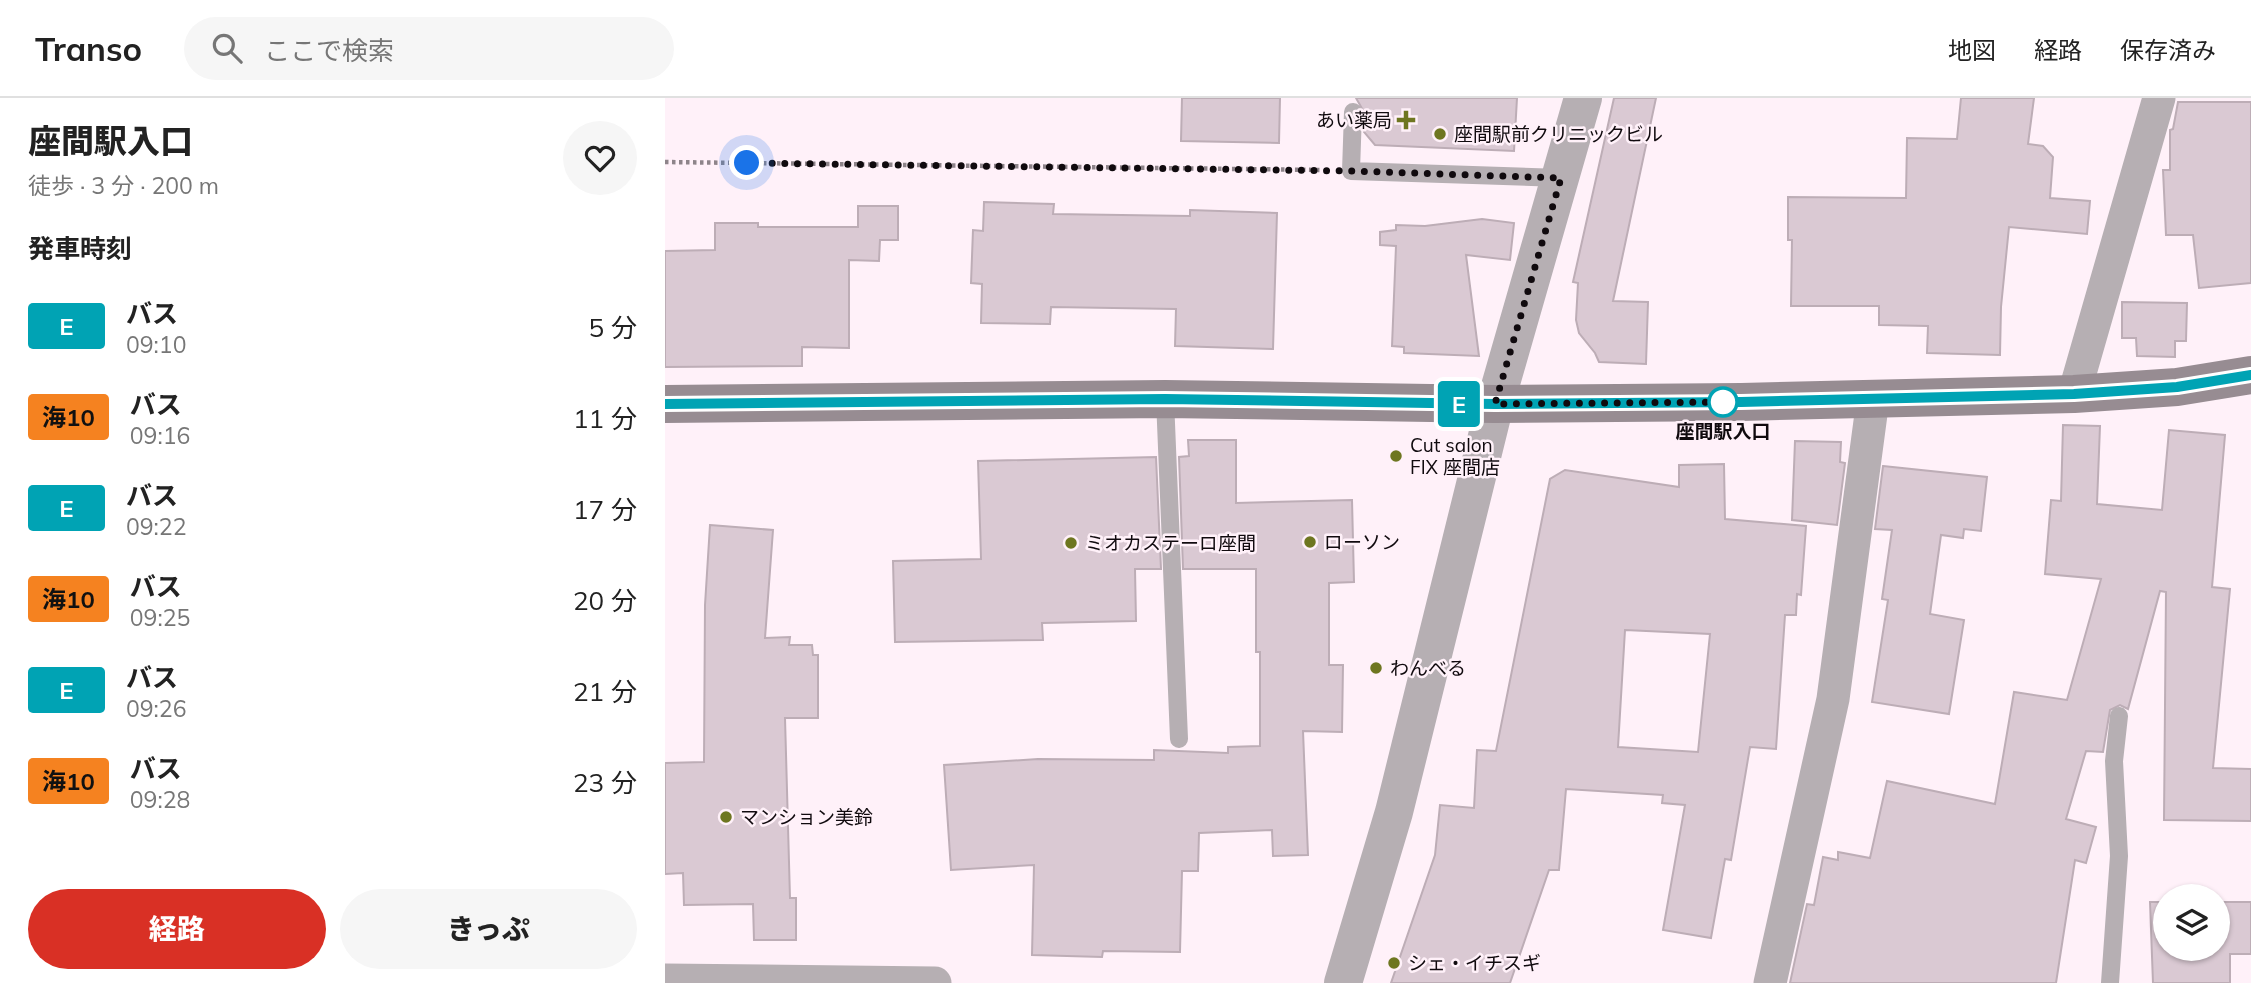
<!DOCTYPE html>
<html lang="ja">
<head>
<meta charset="utf-8">
<style>
  body { margin:0; font-family:Mulish,"Noto Sans JP",sans-serif; background:#f6f6f6; color:#222; height:100vh; display:flex; flex-direction:column; font-size:26px; white-space:nowrap }
  * { box-sizing:border-box; margin:0 }
  p { font-size:23px; color:#767676 }
  .icon { flex:none; width:38px; height:38px; fill:none; stroke:currentColor; stroke-width:2; stroke-linecap:round; stroke-linejoin:round }
  .map { position:relative; flex:1; overflow:hidden }
  .sheet { display:flex; flex-direction:column; background:#fff; width:665px }
  .sheet>* { flex:none }
  .badge { padding:0 14px; border-radius:5px; font-size:24px; line-height:46px }
  .tools { position:absolute; left:1488px; top:786px; display:grid; gap:14px }
  .tools a { display:grid; place-items:center; width:77px; height:77px; border-radius:50%; background:#fff; box-shadow:0 2px 5px #0004; font-size:35px }
  .you { position:absolute; width:35px; height:35px; margin:-18px; border:5px solid #fff; border-radius:50%; background:#1a73e8; box-shadow:0 0 0 10px #1a73e833 }
  .map>.badge { position:absolute; translate:-50% -50%; box-shadow:0 0 0 4px #fff }
  h2 { padding:0 28px; font-size:26px; line-height:63px }
  .round { display:grid; place-items:center; flex:none; width:74px; height:74px; border-radius:37px; background:#f6f6f6 }
  .overview { display:flex; align-items:center; justify-content:space-between; height:119px; padding:0 28px }
  h1 { font-size:33px; font-weight:800; line-height:52px }
  .button { display:flex; gap:14px; margin-top:auto; padding:14px 28px }
  .button a { flex:1; height:80px; border-radius:42px; background:#d93025; color:#fff; font-size:28px; font-weight:800; line-height:80px; text-align:center }
  .button a+a { background:#f6f6f6; color:#222 }
  ul { padding:0; list-style:none }
  li { display:flex; align-items:center; gap:21px; height:91px; padding:0 28px }
  li div { flex:1 }
  li b { display:block; font-size:26px }
  li em { font-style:normal }
  li .badge { min-width:77px; font-weight:700; text-align:center }
  header { display:flex; align-items:center; gap:42px; box-sizing:border-box; height:98px; padding:0 35px; background:#fff; border-bottom:2px solid #e0e0e0 }
  header strong { font-size:33px }
  nav { display:flex; gap:38px; margin-inline-start:auto; font-size:24px }
  .search { width:490px; height:63px; background:#f6f6f6; display:flex; align-items:center; gap:18px; box-sizing:border-box; padding:0 24px; border-radius:38px; color:#767676; font-size:26px }
  main { display:flex; flex:1; min-height:0 }
  .map>svg:first-child { display:block }
</style>
</head>
<body>
<header>
<strong>Transo</strong>
<div class="search"><svg class="icon" aria-label="search" viewBox="0 0 24 24"><circle cx="10" cy="10" r="6"/><path d="M15 15l6 6"/></svg>ここで検索</div>
<nav><a>地図</a><a>経路</a><a>保存済み</a></nav>
</header>
<main>
<section class="sheet">
<div class="overview"><div><h1>座間駅入口</h1><p>徒歩 · 3 分 · 200 m</p></div><a class="round"><svg class="icon" aria-label="heart" viewBox="0 0 24 24"><path d="M12 20l-8-8c-3-5 5-10 8-4 3-6 11-1 8 4z"/></svg></a></div>
<h2>発車時刻</h2>
<ul>
<li><span class="badge" style="background:#00a3b4;color:#fff">E</span><div><b>バス</b><p>09:10</p></div><em>5 分</em></li>
<li><span class="badge" style="background:#f58220;color:#111">海10</span><div><b>バス</b><p>09:16</p></div><em>11 分</em></li>
<li><span class="badge" style="background:#00a3b4;color:#fff">E</span><div><b>バス</b><p>09:22</p></div><em>17 分</em></li>
<li><span class="badge" style="background:#f58220;color:#111">海10</span><div><b>バス</b><p>09:25</p></div><em>20 分</em></li>
<li><span class="badge" style="background:#00a3b4;color:#fff">E</span><div><b>バス</b><p>09:26</p></div><em>21 分</em></li>
<li><span class="badge" style="background:#f58220;color:#111">海10</span><div><b>バス</b><p>09:28</p></div><em>23 分</em></li>
</ul>
<div class="button"><a>経路</a><a>きっぷ</a></div>
</section>
<div class="map">
<svg width="1586" height="885" viewBox="0 0 1586 885">
  <rect width="100%" height="100%" fill="#fff1f9"/>
  <g fill="#dac9d3" stroke="#bdadb6" stroke-width="2" fill-rule="evenodd">
    <path d="M517,0h98l-1,45 -98,-2z"/>
    <path d="M691,0h161l-3,53 -139,-6 -11,-13v-20z"/>
    <path d="M949,0h42l-43,203 35,1 -2,62 -47,-2 -4,-9 -16,-20 -3,-13 2,-37 -5,-1z"/>
    <path d="M1296,0h73l-6,46 15,2 10,11 -3,41 40,3 -3,33 -78,-7 -8,80 -1,48 -73,-2 1,-27 -49,-1v-19h-88l1,-66h-4v-43l118,1 1,-60 50,1z"/>
    <path d="M1513,4h73v181l-52,5 -6,-53h-27l-3,-65h7v-40l3,-1z"/>
    <path d="M319,104l70,2 -1,10 137,2v-6l87,3 -4,136 -98,-3 1,-37 -125,-2 -1,17 -69,-1 1,-39 -11,-1 2,-53 10,1z"/>
    <path d="M193,108h40v34h-18l-1,21 -30,-1v88l-47,-1v19l-137,1v-116l50,-1v-27h43v4h100z"/>
    <path d="M817,121l32,4 -4,37 -44,-5 13,101 -75,-3v-6l-12,-1 4,-100 -16,-1v-13l16,-2v-5l29,1z"/>
    <path d="M1457,204l65,1 -1,38h-11v16l-38,-1 -1,-18h-14z"/>
    <path d="M1398,327l37,1 -3,78 65,6 7,-80 56,5 -13,152 18,2 -17,179 38,1v52l-87,-1 2,-228 -6,-1 -32,118 -8,-4 -10,5 -7,42 -17,-1 -20,68 30,8 -10,36 -11,-3 -19,123h-266l17,-79 7,1 9,-48 15,3v-8l32,6 17,-77 108,23 19,-112 53,8 34,-121 -56,-5 6,-74 10,1z"/>
    <path d="M523,342h48v63l116,-3 2,82 -25,1v82h14l-1,67 -39,-1 5,124 -35,1 -1,-26 -73,3 -1,38h-16l-2,81 -77,-1 -1,6 -70,-2 2,-90 -83,5 -7,-105 94,-6 116,1v-10l74,3v-6l32,-1v-94h-4v-83h-73l-4,-112 10,-1z"/>
    <path d="M1130,343l46,1 -1,20 5,1 -8,62 -45,-5z"/>
    <path d="M491,359l5,112h-26l1,52 -94,2 1,17 -148,2 -2,-81 88,-2 -3,-98z"/>
    <path d="M1059,366l1,55 81,7 -5,69 -4,-1 -1,21h-11l-9,134 -26,-2 -19,113 -6,-1 -14,79 -48,-8 22,-125 -23,-2 1,-8 -97,-6 -7,81h-10l-39,113h-119l44,-128 5,-50 34,3 3,-58 19,1 54,-272 15,-9 114,17v-22zM960,532l85,4 -12,118 -80,-5z"/>
    <path d="M1218,368l104,11 -6,54 -17,-2 -1,9 -22,-3 -11,79 34,6 -15,94 -77,-12 16,-102 -6,-1 10,-69 -17,-1z"/>
    <path d="M45,427l63,5 -8,108 25,-1 -1,8h23l1,10h5v63h-33l5,180h6v42h-42l-1,-36 -69,1 -1,-32 -18,1v-111l39,-1 1,-157z"/>
    <path d="M1485,804h15v46h52v-46h34v52h-21v29h-77z"/>
  </g>
  <g fill="none" stroke-linecap="round" stroke-linejoin="round">
    <path stroke="#8e848a" stroke-width="4.5" stroke-dasharray="3.5 3.5" stroke-linecap="butt" d="M0,64l657,8"/>
    <g stroke="#b6afb3" stroke-width="18">
      <path d="M688,14l-2,59 210,7"/>
      <path d="M500,301l14,340"/>
      <path d="M1445,885l9,-127 -5,-95 5,-45"/>
    </g>
    <g stroke="#b6afb3" stroke-width="33">
      <path d="M1409,296l85,-296"/>
      <path d="M0,882l270,3"/>
      <path d="M1105,885l63,-284 40,-300"/>
    </g>
    <path stroke="#b6afb3" stroke-width="38" d="M678,885l51,-171 101,-408 88,-306"/>
    <path stroke="#978c92" stroke-width="38" d="M0,306l500,-5 330,5 246,-2 333,-8 103,-7 74,-12"/>
  </g>
  <g fill="none" stroke-linecap="round" stroke-linejoin="round">
    <g stroke="#fff" stroke-width="16">
      <path id="line" d="M0,306l500,-5 330,5 246,-2 333,-8 103,-7 74,-12"/>
    </g>
    <use href="#line" stroke="#00a3b4" stroke-width="10"/>
    <path stroke="#100a0e" stroke-width="7" stroke-dasharray="0 12.6" d="M82,65l604,8 210,7 -66,226 228,-2"/>
  </g>
  <g fill="#6e7620" stroke="#fff1f9" stroke-width="2.5">
    <path d="M737.5 11.5h7v7h7v7h-7v7h-7v-7h-7v-7h7z"/>
    <circle cx="775" cy="36" r="7"/>
    <circle cx="731" cy="358" r="7"/>
    <circle cx="645" cy="444" r="7"/>
    <circle cx="406" cy="445" r="7"/>
    <circle cx="711" cy="570" r="7"/>
    <circle cx="61" cy="719" r="7"/>
    <circle cx="729" cy="865" r="7"/>
  </g>
  <circle fill="#fff" stroke="#00a3b4" stroke-width="3.5" cx="1058" cy="304" r="14"/>
  <g text-anchor="middle" stroke-width="5" stroke-linejoin="round" paint-order="stroke">
    <g font-size="19" fill="#100a0e" stroke="#fff1f9" text-anchor="start">
      <text x="727" y="29" text-anchor="end">あい薬局</text>
      <text x="789" y="43">座間駅前クリニックビル</text>
      <text x="745" y="354">Cut salon<tspan x="745" dy="22">FIX 座間店</tspan></text>
      <text x="659" y="451">ローソン</text>
      <text x="420" y="452">ミオカステーロ座間</text>
      <text x="725" y="577">わんべる</text>
      <text x="75" y="726">マンション美鈴</text>
      <text x="743" y="872">シェ・イチスギ</text>
    </g>
    <g font-size="19" font-weight="bold" fill="#100a0e" stroke="#fff1f9">
      <text x="1058" y="340">座間駅入口</text>
    </g>
  </g>
</svg>
<div class="tools">
<a><svg class="icon" aria-label="layers" viewBox="0 0 24 24"><path d="M12 4l9 5-9 5-9-5zM3 14l9 5 9-5"/></svg></a>
</div>
<div class="you" style="left:82px;top:65px"></div>
<b class="badge" style="left:794px;top:306px;background:#00a3b4;color:#fff">E</b>
</div>
</main>
</body>
</html>
